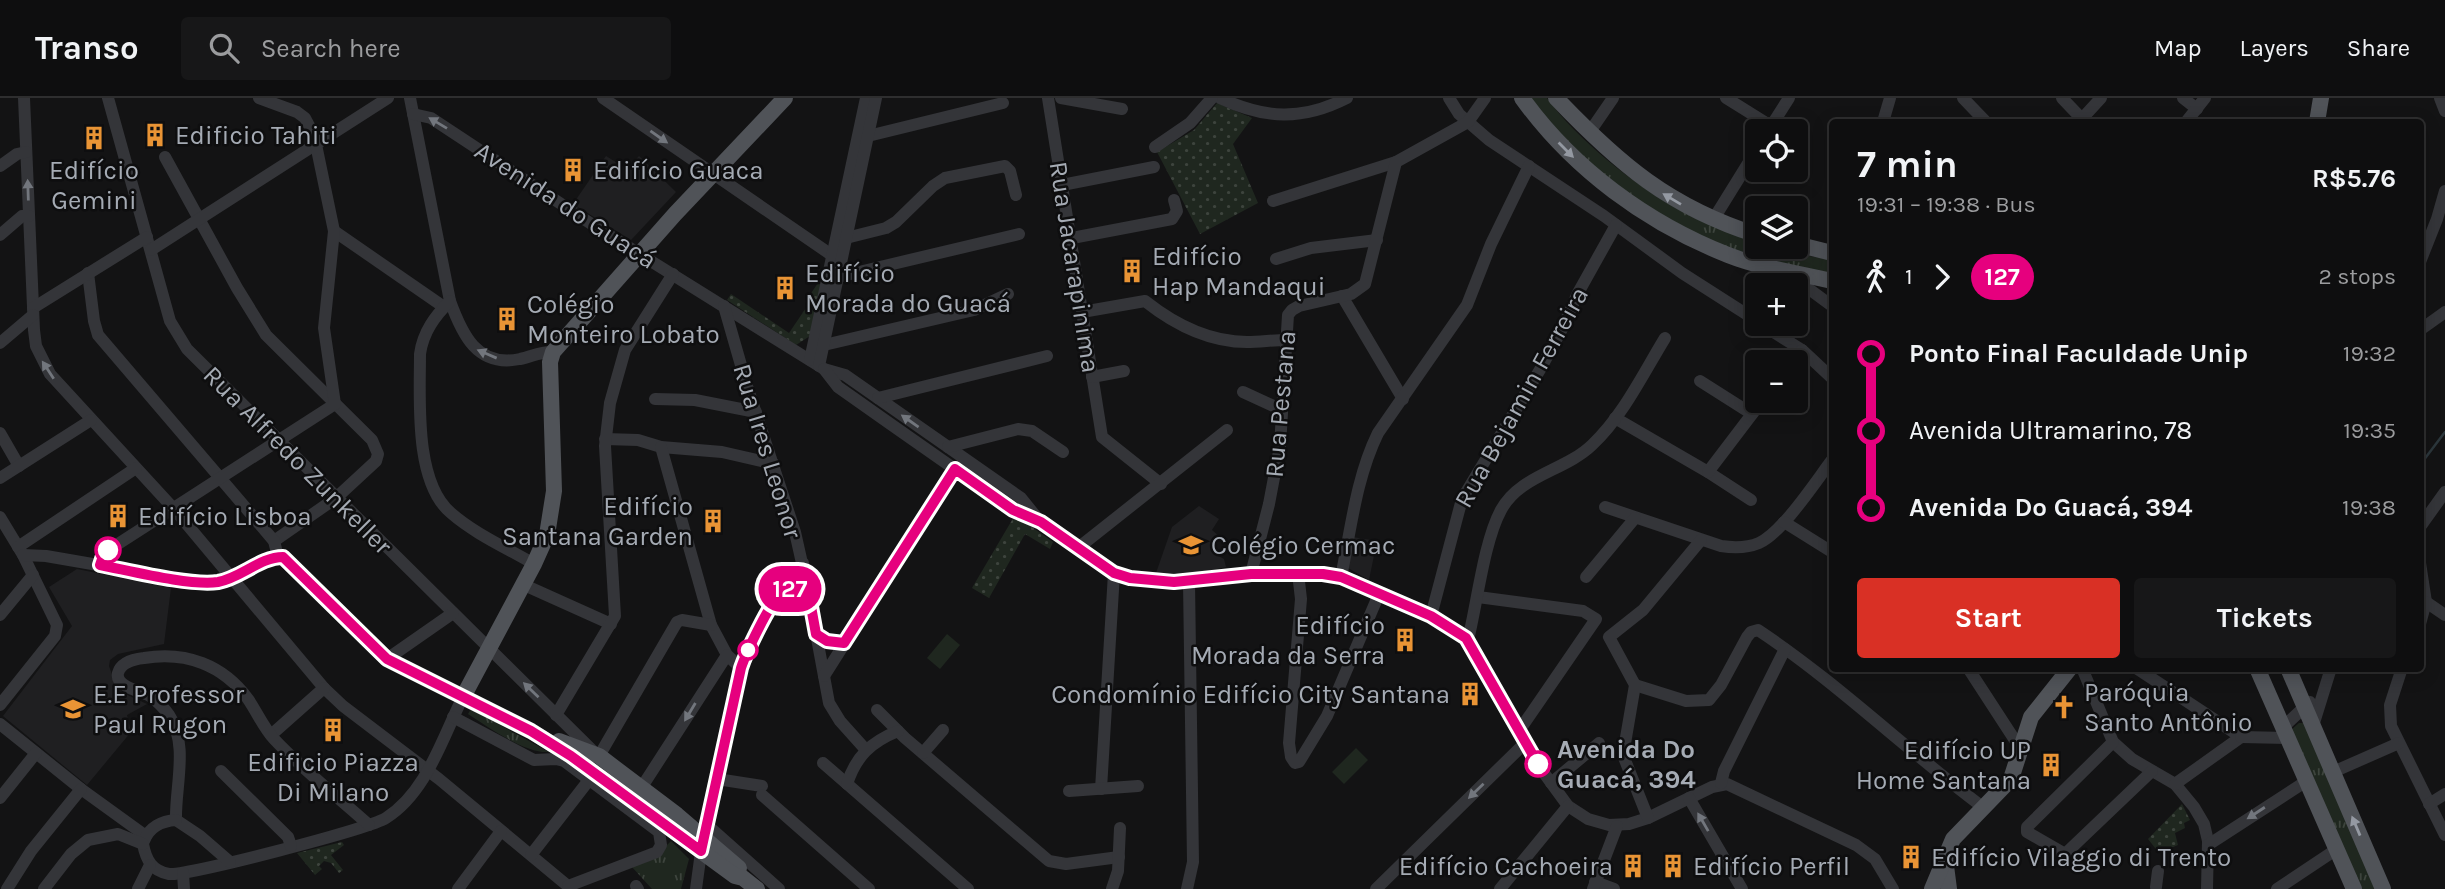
<!DOCTYPE html>
<html lang="en">
<head>
<meta charset="utf-8">
<style>
  body { margin:0; font-family:Karla,sans-serif; background:#171718; color:#f1f3f6; height:100vh; display:flex; flex-direction:column; font-size:26px; white-space:nowrap }
  * { box-sizing:border-box; margin:0 }
  p { font-size:23px; color:#9b9c9e }
  .icon { flex:none; width:38px; height:38px; fill:none; stroke:currentColor; stroke-width:2; stroke-linecap:round; stroke-linejoin:round }
  .map { position:relative; flex:1; overflow:hidden }
  .drawer { position:absolute; left:1829px; top:21px; width:595px; height:553px; display:flex; flex-direction:column; background:#0e0e0f; border-radius:7px; box-shadow:0 4px 18px #0003,0 0 0 2px #2e2e2f }
  .drawer>* { flex:none }
  .badge { padding:0 14px; border-radius:23px; font-size:24px; line-height:46px }
  .fabs { position:absolute; left:1745px; top:21px; display:grid; gap:14px }
  .fabs a { display:grid; place-items:center; width:63px; height:63px; border-radius:7px; background:#0e0e0f; box-shadow:0 4px 18px #0003,0 0 0 2px #2e2e2f; font-size:35px }
  .map>.badge { position:absolute; translate:-50% -50%; box-shadow:0 0 0 4px #fff }
  .legs { display:flex; align-items:center; gap:10px; height:77px; padding:0 28px; font-size:23px }
  .legs p { margin-inline-start:auto }
  .summary { display:flex; align-items:center; justify-content:space-between; height:119px; padding:0 28px }
  h1 { font-size:38px; font-weight:700; line-height:52px }
  .primary-button { display:flex; gap:14px; margin-top:auto; padding:14px 28px }
  .primary-button a { flex:1; height:80px; border-radius:7px; background:#d93025; color:#fff; font-size:28px; font-weight:700; line-height:80px; text-align:center }
  .primary-button a+a { background:#171718; color:#f1f3f6 }
  ul { padding:0 28px; list-style:none }
  li { display:flex; align-items:center; gap:24px; height:77px; font-size:26px }
  li i { display:grid; place-items:center; width:10px; height:100%; margin:0 9px; background:currentColor }
  li i::after { content:''; width:18px; height:18px; margin:-9px; border:5px solid; border-radius:50%; background:#0e0e0f }
  li p { margin-inline-start:auto }
  li:first-child i { background:linear-gradient(#0000 50%,currentColor 0) }
  li:last-child i { background:linear-gradient(currentColor 50%,#0000 0) }
  header { display:flex; align-items:center; gap:42px; box-sizing:border-box; height:98px; padding:0 35px; background:#0e0e0f; border-bottom:2px solid #2e2e2f }
  header strong { font-size:33px }
  nav { display:flex; gap:38px; margin-inline-start:auto; font-size:24px }
  .search { width:490px; height:63px; background:#171718; display:flex; align-items:center; gap:18px; box-sizing:border-box; padding:0 24px; border-radius:7px; color:#9b9c9e; font-size:26px }
  .map>svg:first-child { display:block }
</style>
</head>
<body>
<header>
<strong>Transo</strong>
<div class="search"><svg class="icon" aria-label="search" viewBox="0 0 24 24"><circle cx="10" cy="10" r="6"/><path d="M15 15l6 6"/></svg>Search here</div>
<nav><a>Map</a><a>Layers</a><a>Share</a></nav>
</header>
<div class="map">
<svg width="2445" height="791" viewBox="0 0 2445 791">
  <defs>
    <pattern id="grass-dots" width="8" height="8" patternUnits="userSpaceOnUse" patternTransform="scale(1.75)"><rect width="8" height="8" fill="#1f271f"/><path d="M2 2h.1M6 6h.1" fill="none" stroke="#3d443d" stroke-width="1.8" stroke-linecap="round"/></pattern>
    <pattern id="park-tufts" width="24" height="20" patternUnits="userSpaceOnUse" patternTransform="scale(1.75)"><rect width="24" height="20" fill="#1f271f"/><path d="M3 7l-1-3M5 7V3M7 7l1-3M15 17l-1-3M17 17v-4M19 17l1-3" fill="none" stroke="#3d443d"/></pattern>
  </defs>
  <rect width="100%" height="100%" fill="#131314"/>
  <g fill="#1f1f21">
    <path d="M606,58l21,13 12,-13 37,36 -45,48 -58,-36z"/>
    <path d="M1199,408l20,13 -7,11 8,7 -7,16 11,6 2,8 -31,7 -39,-1 16,-46z"/>
    <path d="M1353,439l24,4 -8,39 -21,-12z"/>
    <path d="M77,471l94,19 -7,56 -46,10 -8,6 -1,6 6,17 8,10 24,11 -20,11 4,17 -44,53 -84,-69 69,-90 -23,-39z"/>
  </g>
  <g fill="url(#grass-dots)">
    <path d="M1217,5l35,15 -19,26 25,59 -58,31 -43,-82 37,-22z"/>
    <path d="M818,185l3,2 -11,51 -14,9 -69,-45 4,-6 58,39 19,-28 -3,-3z"/>
    <path d="M1015,417l38,27 -3,7 -25,-15 -36,64 -17,-10z"/>
    <path d="M2182,706l8,16 -6,3 1,5 -10,5 3,12 -19,8 -11,-14z"/>
    <path d="M342,744l2,3 -13,10 12,15 -4,3 -8,-10 -7,-2 -5,5 3,3 -7,6 -18,-22z"/>
  </g>
  <g fill="url(#park-tufts)">
    <path d="M1528,0h19c29,41 91,90 136,114 24,13 49,21 74,32v3l75,13v17l-114,-32 -74,-40 -65,-50z"/>
    <path d="M471,611l78,43c-23,2 -61,-25 -81,-38z"/>
    <path d="M2299,625h5l74,166h-20l-68,-158z"/>
    <path d="M671,743l18,18 -8,30h-29l-20,-22 25,-12z"/>
  </g>
  <g fill="#1f271f">
    <path d="M947,536l13,11 -20,24 -13,-11z"/>
    <path d="M1356,650l12,12 -24,24 -12,-12z"/>
  </g>
  <g fill="none" stroke-linecap="round" stroke-linejoin="round">
    <path stroke="#2c373c" stroke-width="2.5" d="M2420,367l25,-33"/>
    <g stroke="#343539" stroke-width="12">
      <path d="M24,0l10,232 2,16 14,28 124,135 150,179 19,18 96,73 129,107"/>
      <path d="M108,0l62,223 17,28 409,405"/>
      <path d="M410,0l40,203c12,33 27,67 70,58 11,-2 21,-8 33,-7"/>
      <path d="M603,0l230,158"/>
      <path d="M1048,0l54,339 59,47"/>
      <path d="M1061,0l61,11"/>
      <path d="M1220,0c45,21 82,23 127,0"/>
      <path d="M1449,0l10,16 30,26 115,76 78,57 75,48"/>
      <path d="M1726,0l45,28"/>
      <path d="M1963,0l23,24"/>
      <path d="M2062,0l20,21"/>
      <path d="M2183,0l14,11"/>
      <path d="M2440,0l5,13"/>
      <path d="M413,16l18,4 162,107 231,144 21,6 176,123 17,21"/>
      <path d="M1883,24l7,-24"/>
      <path d="M2079,24l22,-24"/>
      <path d="M2186,24l19,-24"/>
      <path d="M1768,33l21,-33"/>
      <path d="M1589,35l24,-35"/>
      <path d="M868,38l135,-33"/>
      <path d="M1155,49l35,-24 22,-25"/>
      <path d="M165,59l72,131 29,47 106,105 6,14 -2,7 -40,37 -62,43"/>
      <path d="M0,68l17,-12 9,-2"/>
      <path d="M1062,87l92,-18"/>
      <path d="M1273,103l123,-39"/>
      <path d="M1713,122l44,-71"/>
      <path d="M334,133l110,76"/>
      <path d="M0,137l22,-19h7"/>
      <path d="M846,140l40,-10 10,-6 37,-36 12,-8 60,-12 5,5 6,24"/>
      <path d="M1072,140l100,-19 5,-8 -3,-11"/>
      <path d="M151,152l237,-152"/>
      <path d="M1276,161l35,-11 66,-8"/>
      <path d="M2420,164l17,-43 8,-28"/>
      <path d="M88,175l6,48 4,14 176,206 2,8"/>
      <path d="M1801,176l8,15 23,17"/>
      <path d="M838,179l181,-43"/>
      <path d="M1342,198l61,103"/>
      <path d="M450,203c-15,15 -27,31 -30,53 0,45 -6,128 31,159 24,21 56,35 83,51"/>
      <path d="M724,208l23,80 48,146 13,58 21,113 11,18 26,29"/>
      <path d="M33,210l114,-71"/>
      <path d="M1082,214l63,-11c29,23 64,41 102,41 13,0 26,-2 39,-2"/>
      <path d="M1761,226l41,26 30,28"/>
      <path d="M2420,232l25,-18"/>
      <path d="M0,245l33,-28"/>
      <path d="M824,247l150,-35 34,-16"/>
      <path d="M810,262l56,-262"/>
      <path d="M1792,264l10,-12"/>
      <path d="M819,268l57,-268"/>
      <path d="M824,271l14,18 51,36 124,87 28,12 73,51 16,5 44,4 77,-8 47,-1 43,4 90,39 35,22 75,131 27,37 20,13 21,6 20,-1 19,-6 64,-31 15,-3 129,61 19,14 18,30"/>
      <path d="M1092,279l32,-6"/>
      <path d="M1700,283l52,33"/>
      <path d="M1243,294l39,18"/>
      <path d="M878,300l169,-42"/>
      <path d="M655,301l40,1 61,12"/>
      <path d="M1615,320l93,54 43,28"/>
      <path d="M0,335l19,33"/>
      <path d="M605,341l33,1 23,7 61,5 52,12"/>
      <path d="M661,349l50,178 16,30 14,13"/>
      <path d="M948,349l70,-18 14,2 31,21"/>
      <path d="M1708,374l54,-71"/>
      <path d="M0,380l91,-58"/>
      <path d="M1605,409l116,39c13,2 26,2 38,-3 23,-10 57,-62 73,-83"/>
      <path d="M0,419l23,38 34,70 -2,11 -55,69"/>
      <path d="M1784,424l48,30"/>
      <path d="M2420,429l25,-35"/>
      <path d="M18,449l118,-79"/>
      <path d="M1078,450l149,-118"/>
      <path d="M23,457l23,1 156,27 31,-4 36,-20 14,-2 104,102 76,38c-21,41 -36,95 -77,121 -17,11 -199,58 -217,56 -17,-3 -23,-14 -26,-30"/>
      <path d="M2420,465l6,39 -6,22"/>
      <path d="M101,467l3,-12 231,-149 -11,-76 10,-97 -20,-96 -9,-17 -8,-6 -38,-14"/>
      <path d="M1298,475l3,26 -12,144 2,14 4,6 4,-1 28,-46 52,-122"/>
      <path d="M1251,476l18,-70 11,-58 8,-131 4,-5 7,-4 52,-12 14,-10 31,-122 72,-40 17,-24"/>
      <path d="M1341,479c10,-48 15,-99 37,-144l89,-128 24,-61 38,-78"/>
      <path d="M1586,479l49,-59"/>
      <path d="M522,486l89,40"/>
      <path d="M1478,499l105,14 13,8 -77,112"/>
      <path d="M2426,504l19,13"/>
      <path d="M0,517l33,-40"/>
      <path d="M1431,518l31,-117 79,-131 21,-39 16,-36 38,-68"/>
      <path d="M816,536l11,7 17,2"/>
      <path d="M1468,542c9,-36 16,-99 33,-130 19,-35 64,-39 91,-65 31,-29 51,-71 73,-107"/>
      <path d="M387,561l66,-46"/>
      <path d="M1968,570l52,80"/>
      <path d="M2082,570l31,74 19,17 43,25 19,23 10,17 4,17 -1,48"/>
      <path d="M2136,570l105,69 -66,47"/>
      <path d="M2402,570l-12,37 1,21 54,109"/>
      <path d="M824,578l131,-207"/>
      <path d="M1635,587l51,16 23,-1 12,-15 26,-48 4,-5 7,-2c80,53 149,121 226,178"/>
      <path d="M877,612l28,28 144,123 17,3 53,-7"/>
      <path d="M556,617l59,-99 -10,-170 5,-43 15,-53 48,-76"/>
      <path d="M453,619l81,43 22,-1 8,2 95,71 2,13 -4,7 -89,34"/>
      <path d="M0,626l81,65 65,47"/>
      <path d="M2313,628l18,-58"/>
      <path d="M2282,630l28,-26"/>
      <path d="M271,637l53,-47"/>
      <path d="M2241,639l46,1"/>
      <path d="M2113,644l-86,85v5l38,22 87,-83"/>
      <path d="M923,655l20,-23"/>
      <path d="M599,658l78,-134 5,-2 29,5"/>
      <path d="M823,665l145,126"/>
      <path d="M221,673l67,66 3,9"/>
      <path d="M2333,674l66,-29"/>
      <path d="M717,681l45,7"/>
      <path d="M1551,685l48,-40"/>
      <path d="M1721,685l3,-12 61,-122"/>
      <path d="M847,686c9,-28 24,-42 51,-53"/>
      <path d="M1101,691l13,-216"/>
      <path d="M1069,693l69,-5"/>
      <path d="M638,695l89,-138"/>
      <path d="M762,697l107,94"/>
      <path d="M0,700l36,-45"/>
      <path d="M1689,700l53,91"/>
      <path d="M2429,706l16,-10"/>
      <path d="M1648,720l-25,-63 12,-70 -26,-48 34,-27 58,-70"/>
      <path d="M176,722c-1,-33 13,-76 -7,-105 -5,-7 -12,-14 -19,-19 -9,-5 -35,-9 -32,-23 3,-11 17,-14 26,-15 42,-7 79,7 104,41 9,13 15,28 26,40 29,31 64,58 95,86"/>
      <path d="M176,722l24,16 30,26"/>
      <path d="M706,726l73,65"/>
      <path d="M144,743c5,-14 18,-20 32,-21"/>
      <path d="M2208,747l97,-63"/>
      <path d="M531,757l58,-75"/>
      <path d="M183,775l1,16"/>
      <path d="M1595,784l19,7"/>
      <path d="M636,788l2,3"/>
      <path d="M2156,789l2,-16"/>
      <path d="M7,791l24,-38 50,-62"/>
      <path d="M44,791l27,-35 17,-14 30,-6 25,10"/>
      <path d="M138,791l12,-24"/>
      <path d="M458,791l43,-58"/>
      <path d="M696,791l7,-52 38,-169c13,-37 37,-74 62,-105"/>
      <path d="M1112,791l6,-18 2,-43"/>
      <path d="M1187,791l6,-27 -4,-280"/>
      <path d="M1376,791l149,-146"/>
      <path d="M1500,791l68,-83"/>
      <path d="M1593,791l24,-63"/>
      <path d="M2277,791l60,-40"/>
    </g>
    <g stroke="#505358" stroke-width="16">
      <path d="M1522,0c51,71 125,125 206,157 33,13 70,18 104,26"/>
      <path d="M1556,0c63,66 113,109 201,137"/>
      <path d="M2317,24l4,-24"/>
      <path d="M1796,146l36,9"/>
      <path d="M2257,570l97,221"/>
      <path d="M2288,570l95,221"/>
      <path d="M559,643l40,15 78,59 62,53"/>
      <path d="M1945,760l4,31"/>
      <path d="M757,791l-14,-11 -8,-2 -164,-120 -40,-25 -68,-34 71,-133 13,-29 7,-44 -4,-129 3,-10 122,-138 110,-116"/>
      <path d="M1932,791l21,-50 58,-60 20,-62 39,-49"/>
    </g>
  </g>
  <defs><path id="oneway-solid" d="M-6-.8H1V-3.2L6.5 0L1 3.2V.8H-6Z" transform="scale(1.75)"/></defs>
  <g fill="#72767d">
    <use href="#oneway-solid" transform="translate(438 25) rotate(-149)"/>
    <use href="#oneway-solid" transform="translate(659 39) rotate(35)"/>
    <use href="#oneway-solid" transform="translate(28 92) rotate(-92)"/>
    <use href="#oneway-solid" transform="translate(487 256) rotate(-157)"/>
    <use href="#oneway-solid" transform="translate(48 272) rotate(-123)"/>
    <use href="#oneway-solid" transform="translate(910 323) rotate(-145)"/>
    <use href="#oneway-solid" transform="translate(531 592) rotate(-136)"/>
    <use href="#oneway-solid" transform="translate(690 614) rotate(121)"/>
    <use href="#oneway-solid" transform="translate(1476 693) rotate(136)"/>
    <use href="#oneway-solid" transform="translate(2256 715) rotate(147)"/>
    <use href="#oneway-solid" transform="translate(1703 724) rotate(-120)"/>
  </g>
  <g fill="#9499a2">
    <use href="#oneway-solid" transform="translate(1566 52) rotate(45)"/>
    <use href="#oneway-solid" transform="translate(1672 101) rotate(-149)"/>
    <use href="#oneway-solid" transform="translate(2356 728) rotate(-113)"/>
  </g>
  <g fill="none" stroke-linecap="round" stroke-linejoin="round">
    <g stroke="#fff" stroke-width="16">
      <path id="line-1" d="M108,452l-4,3 -4,12c31,6 90,21 118,17 23,-4 42,-25 65,-25l104,102 144,72 40,25 130,95 40,-183c5,-15 29,-66 40,-75 9,-6 18,-5 27,-3l8,44 11,7 17,2 111,-174 58,41 28,12 73,51 16,5 44,4 77,-8h72l18,3 90,39 35,22 72,126"/>
    </g>
    <use href="#line-1" stroke="#e6007e" stroke-width="10"/>
  </g>
  <defs>
    <g id="building-bare" transform="scale(1.89)"><path d="M-4-6H4V6H1V3H-1V6H-4ZM-2.5-4.3h1.7v1.8h-1.7ZM.8-4.3h1.7v1.8H.8ZM-2.5-1h1.7V.8h-1.7ZM.8-1h1.7V.8H.8Z" fill="#e99435" stroke="#0e0e0f" stroke-width="2.5" paint-order="stroke"/></g>
    <g id="school-bare" transform="scale(1.89)"><path d="M0-5L7-2L0 1L-7-2ZM-4 1L0 2.5L4 1V4Q0 6-4 4Z" fill="#e99435" stroke="#0e0e0f" stroke-width="2.5" paint-order="stroke"/></g>
    <g id="church-bare" transform="scale(1.89)"><path d="M-1.2-6h2.4v3.5h3.3v2.4h-3.3V6h-2.4V-.1h-3.3v-2.4h3.3Z" fill="#e99435" stroke="#0e0e0f" stroke-width="2.5" paint-order="stroke"/></g>
  </defs>
  <g fill-rule="evenodd">
    <use href="#building-bare" x="155" y="37"/>
    <use href="#building-bare" x="94" y="40"/>
    <use href="#building-bare" x="573" y="72"/>
    <use href="#building-bare" x="1132" y="173"/>
    <use href="#building-bare" x="785" y="190"/>
    <use href="#building-bare" x="507" y="221"/>
    <use href="#building-bare" x="118" y="418"/>
    <use href="#building-bare" x="713" y="423"/>
    <use href="#school-bare" x="1191" y="447"/>
    <use href="#building-bare" x="1405" y="542"/>
    <use href="#building-bare" x="1470" y="596"/>
    <use href="#church-bare" x="2064" y="609"/>
    <use href="#school-bare" x="73" y="611"/>
    <use href="#building-bare" x="333" y="632"/>
    <use href="#building-bare" x="2051" y="667"/>
    <use href="#building-bare" x="1911" y="759"/>
    <use href="#building-bare" x="1633" y="768"/>
    <use href="#building-bare" x="1673" y="768"/>
  </g>
  <g fill="#fff" stroke="#e6007e" stroke-width="3.5">
    <circle cx="108" cy="452" r="12"/>
    <circle cx="748" cy="552" r="9"/>
    <circle cx="1538" cy="666" r="12"/>
  </g>
  <g text-anchor="middle" stroke-width="5" stroke-linejoin="round" paint-order="stroke">
    <g font-size="26" fill="#a5abb4" stroke="#0e0e0f" text-anchor="start">
      <text x="175" y="46">Edificio Tahiti</text>
      <text x="94" y="81" text-anchor="middle">Edifício<tspan x="94" dy="30">Gemini</tspan></text>
      <text x="593" y="81">Edifício Guaca</text>
      <text x="1152" y="167">Edifício<tspan x="1152" dy="30">Hap Mandaqui</tspan></text>
      <text x="805" y="184">Edifício<tspan x="805" dy="30">Morada do Guacá</tspan></text>
      <text x="527" y="215">Colégio<tspan x="527" dy="30">Monteiro Lobato</tspan></text>
      <text x="693" y="417" text-anchor="end">Edifício<tspan x="693" dy="30">Santana Garden</tspan></text>
      <text x="138" y="427">Edifício Lisboa</text>
      <text x="1211" y="456">Colégio Cermac</text>
      <text x="1385" y="536" text-anchor="end">Edifício<tspan x="1385" dy="30">Morada da Serra</tspan></text>
      <text x="2084" y="603">Paróquia<tspan x="2084" dy="30">Santo Antônio</tspan></text>
      <text x="93" y="605">E.E Professor<tspan x="93" dy="30">Paul Rugon</tspan></text>
      <text x="1450" y="605" text-anchor="end">Condomínio Edifício City Santana</text>
      <text x="2031" y="661" text-anchor="end">Edifício UP<tspan x="2031" dy="30">Home Santana</tspan></text>
      <text x="333" y="673" text-anchor="middle">Edificio Piazza<tspan x="333" dy="30">Di Milano</tspan></text>
      <text x="1931" y="768">Edifício Vilaggio di Trento</text>
      <text x="1613" y="777" text-anchor="end">Edifício Cachoeira</text>
      <text x="1693" y="777">Edifício Perfil</text>
    </g>
    <g font-size="26" fill="#a5abb4" stroke="#0e0e0f">
      <text transform="translate(566 107) rotate(33)" y="9">Avenida do Guacá</text>
      <text transform="translate(1075 169) rotate(81)" y="9">Rua Jacarapinima</text>
      <text transform="translate(1521 299) rotate(-61)" y="9">Rua Bejamin Ferreira</text>
      <text transform="translate(1280 306) rotate(-85)" y="9">Rua Pestana</text>
      <text transform="translate(768 353) rotate(73)" y="9">Rua Ires Leonor</text>
      <text transform="translate(298 362) rotate(45)" y="9">Rua Alfredo Zunkeller</text>
    </g>
    <g font-size="26" font-weight="bold" fill="#a5abb4" stroke="#0e0e0f" text-anchor="start">
      <text x="1557" y="660">Avenida Do<tspan x="1557" dy="30">Guacá, 394</tspan></text>
    </g>
  </g>
</svg>
<div class="fabs">
<a><svg class="icon" aria-label="locate" viewBox="0 0 24 24"><circle cx="12" cy="12" r="6"/><path d="M12 2v4M12 18v4M2 12h4M18 12h4"/></svg></a>
<a><svg class="icon" aria-label="layers" viewBox="0 0 24 24"><path d="M12 4l9 5-9 5-9-5zM3 14l9 5 9-5"/></svg></a>
<a>+</a>
<a>−</a>
</div>
<b class="badge" style="left:790px;top:491px;background:#e6007e;color:#fff">127</b>
<section class="drawer">
<div class="summary"><div><h1>7 min</h1><p>19:31 – 19:38 · Bus</p></div><b>R$5.76</b></div>
<div class="legs"><svg class="icon" aria-label="walk" viewBox="0 0 24 24"><circle cx="13" cy="4" r="2"/><path d="M13 8l-2 6 4 7M11 14l-3 7M7 12l3-4h3l4 4"/></svg>1<svg class="icon" aria-label="forward" viewBox="0 0 24 24"><path d="M9 5l7 7-7 7"/></svg><b class="badge" style="background:#e6007e;color:#fff">127</b><p>2 stops</p></div>
<ul>
<li><i style="color:#e6007e"></i><b>Ponto Final Faculdade Unip</b><p>19:32</p></li>
<li><i style="color:#e6007e"></i><span>Avenida Ultramarino, 78</span><p>19:35</p></li>
<li><i style="color:#e6007e"></i><b>Avenida Do Guacá, 394</b><p>19:38</p></li>
</ul>
<div class="primary-button"><a>Start</a><a>Tickets</a></div>
</section>
</div>
</body>
</html>
